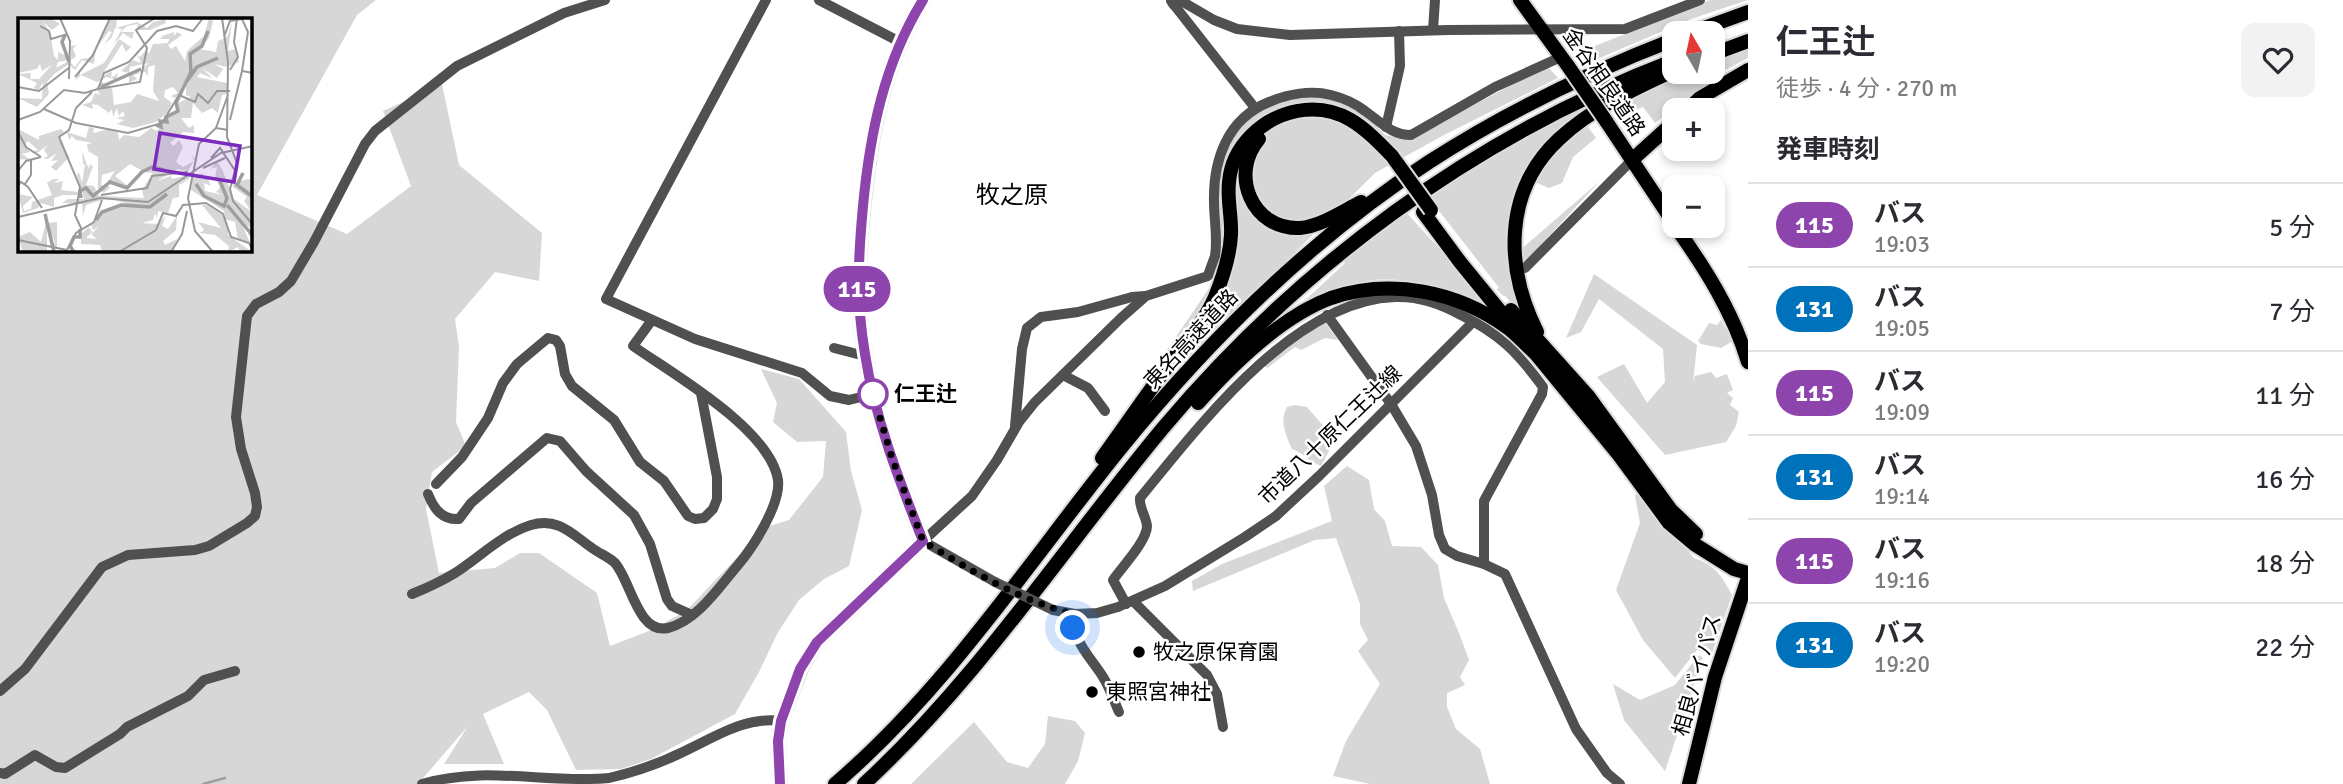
<!DOCTYPE html>
<html lang="ja">
<head>
<meta charset="utf-8">
<style>
  body { margin:0; font-family:Signika,"Noto Sans JP",sans-serif; background:#f2f2f3; color:#2b2b33; height:100vh; display:flex; flex-direction:column; font-size:26px; white-space:nowrap }
  * { box-sizing:border-box; margin:0 }
  p { font-size:23px; color:#7c7c81 }
  .icon { flex:none; width:38px; height:38px; fill:none; stroke:currentColor; stroke-width:2; stroke-linecap:round; stroke-linejoin:round }
  .map { position:relative; flex:1; overflow:hidden }
  .side { display:flex; flex-direction:column; background:#fff; width:595px }
  .side>* { flex:none }
  .badge { padding:0 14px; border-radius:23px; font-size:24px; line-height:46px }
  .needle { width:46px; rotate:351deg }
  .controls { position:absolute; left:1662px; top:21px; display:grid; gap:14px }
  .controls a { display:grid; place-items:center; width:63px; height:63px; border-radius:14px; background:#fff; box-shadow:0 4px 10px #0003; font-size:35px }
  .you { position:absolute; width:35px; height:35px; margin:-18px; border:5px solid #fff; border-radius:50%; background:#1a73e8; box-shadow:0 0 0 10px #1a73e833 }
  .map>.badge { position:absolute; translate:-50% -50%; box-shadow:0 0 0 4px #fff }
  h2 { padding:0 28px; font-size:26px; line-height:63px }
  .round { display:grid; place-items:center; flex:none; width:74px; height:74px; border-radius:14px; background:#f2f2f3 }
  .headline { display:flex; align-items:center; justify-content:space-between; height:119px; padding:0 28px }
  h1 { font-size:33px; font-weight:700; line-height:52px }
  ul { padding:0; list-style:none }
  li { display:flex; align-items:center; gap:21px; height:84px; padding:0 28px; border-top:2px solid #e1e1e2 }
  li div { flex:1 }
  li b { display:block; font-size:26px }
  li em { font-style:normal }
  li .badge { min-width:77px; font-weight:700; text-align:center }
  main { display:flex; flex:1; min-height:0 }
  .map>svg:first-child { display:block }
</style>
</head>
<body>
<main>
<div class="map">
<svg width="1748" height="784" viewBox="0 0 1748 784">
  <rect width="100%" height="100%" fill="#fff"/>
  <g fill="#d7d7d7" fill-rule="evenodd">
    <path d="M0,0h376l-19,15 -100,180 90,39 64,-48 -28,-75 59,-27 17,81 83,68 -3,48 -44,-9 -40,47 4,27 -3,76 10,24 -34,26 -6,37 13,64 56,-5 25,-15h19l58,40 13,53 39,-15 37,-20 80,-84 23,-7 34,-43 3,-36 -29,1 -24,-20 4,-19 -16,-34 38,10 47,53 5,39 11,39 -13,56 -25,13 -25,21 -22,34 -18,38 -24,42 -84,45 -30,10 -45,1 -29,-60 -18,-18 -46,22 21,50h-60l24,-38 -50,58h-418zM19,19h231v231h-231z"/>
    <path d="M1710,0h38l-57,19 -103,44 -8,-11z"/>
    <path d="M1748,45v13l-30,16 -63,49 -12,-16 -22,9 -7,-11 74,-33h25v-12z"/>
    <path d="M1547,66l11,12 -114,57 -69,38 -209,208 -23,4 69,-101 9,-54 -4,-45 12,-43 27,-31 41,-17 42,6 24,12 22,23 23,5z"/>
    <path d="M1575,107l5,8 -58,68 -14,34 10,95 -93,-119z"/>
    <path d="M1586,124l10,14 -23,19 -11,26 -13,5 -17,-7 28,-37z"/>
    <path d="M1600,181l-76,82 -6,-11z"/>
    <path d="M1403,209l90,98 -4,5c-40,-19 -86,-42 -131,-29 -21,7 -41,17 -61,25l48,-45 -2,-2z"/>
    <path d="M1594,274l103,71 -4,38 2,-7 16,-4 5,6 11,-4 6,16 -6,3 6,5 -3,7 9,7 -3,14 -10,16 -61,13 -68,-78 27,-13 23,39 18,-21 -2,-33 -64,-50 -18,33 -15,6z"/>
    <path d="M1323,319l15,21 -13,-2 -24,12 -6,-3 -28,21 -3,-3z"/>
    <path d="M1721,320l12,21 -12,7 -20,-4 -3,-3 11,-18 8,2z"/>
    <path d="M1295,405l12,2 26,30 -1,8 -11,21c-11,-4 -18,-13 -29,-17 -6,-14 -13,-28 -5,-42z"/>
    <path d="M1347,466l22,14 5,29 11,12 7,25 29,1 17,18 6,33 15,35 10,27 -9,17 5,8 -18,8v14l9,22 24,20 10,35h-120l-37,-8 13,-35 34,-57 -22,-33 10,-11 -8,-16v-20l-24,-66 -21,2 -122,51 -1,-10 30,-17 110,-43 -8,-35z"/>
    <path d="M1639,491l55,67c21,7 28,18 38,37l-21,61 -14,-6 -22,28 -32,-38 -27,-50 24,-67 -5,-27z"/>
    <path d="M1699,655l4,3 -38,113 -41,-51 -11,-36 27,16 35,-15z"/>
    <path d="M1048,716l27,5 10,12 -7,28 -13,23h-154l63,-62 33,40 21,6 17,-24z"/>
  </g>
  <g fill="none" stroke-linecap="round" stroke-linejoin="round">
    <path stroke="#9e9e9e" stroke-width="2.5" d="M203,784l22,-6"/>
    <path stroke="#d9d9d9" stroke-width="10" stroke-dasharray="10 5" stroke-linecap="butt" d="M1490,304l31,-32"/>
    <g stroke="#dbdbdb" stroke-width="16">
      <path id="major" d="M780,784l-2,-43 3,-20 20,-52 16,-27 106,-101c-24,-61 -48,-122 -58,-187 -9,-50 -7,-92 -2,-142 7,-75 20,-147 60,-212"/>
    </g>
    <g stroke="#dbdbdb" stroke-width="18">
      <g id="highway">
        <path d="M1520,0l48,66"/>
        <path d="M1690,33l58,-21"/>
        <path d="M1713,54l35,-13"/>
        <path d="M1687,110l13,-12 48,-28"/>
        <path d="M1606,121l69,104"/>
        <path d="M1259,139c-30,35 -7,91 41,89 21,-2 43,-17 61,-26"/>
        <path d="M1633,159l42,-38"/>
        <path d="M1423,212l37,50 53,65"/>
        <path d="M1675,226c30,42 58,86 73,136"/>
        <path d="M1511,310l78,87 82,113 25,24"/>
        <path d="M1537,332c-32,-64 -34,-141 22,-193 32,-30 76,-51 116,-69"/>
        <path d="M1531,348l88,107 50,68 25,21 40,25 14,4"/>
        <path d="M1198,403c34,-38 84,-87 133,-105 60,-20 126,-7 177,30 9,7 18,17 27,25"/>
        <path d="M1102,458c23,-32 45,-64 68,-95 15,-21 35,-42 45,-66 8,-20 15,-40 16,-62 1,-17 -4,-35 -2,-53 3,-36 33,-64 68,-71 43,-8 67,16 95,45"/>
        <path d="M835,784c113,-97 193,-221 285,-335 89,-109 190,-210 309,-287 77,-50 161,-90 246,-123"/>
        <path d="M864,784c115,-106 200,-237 299,-356 137,-163 312,-292 512,-368"/>
        <path d="M1689,784l26,-107 33,-99"/>
      </g>
    </g>
    <g stroke="#505050" stroke-width="10">
      <path d="M766,0l-160,299 89,40 107,34 28,23 19,4 24,-6"/>
      <path d="M819,0l81,42"/>
      <path d="M1171,1l84,107"/>
      <path d="M1173,4l10,-2 31,18 23,9 53,6 158,-5 177,-1 75,-29"/>
      <path d="M1433,30l2,-30"/>
      <path d="M1386,127l14,-61 -1,-35"/>
      <path d="M1525,268l108,-109"/>
      <path d="M1327,315l64,89 25,42 16,49 7,40 6,14 12,7 27,8 21,10 71,155 31,44 13,11"/>
      <path d="M834,348l31,8"/>
      <path d="M1063,375l25,13 17,23"/>
      <path d="M1015,426l7,-77 5,-21 14,-11 37,-5 54,-15 13,-1"/>
      <path d="M436,484l26,-27 26,-39 15,-35 14,-19 31,-26 8,2 4,6 5,28 7,12 42,34 26,42 24,19 24,35 7,3 9,-1 9,-9 4,-10v-22l-16,-84"/>
      <path d="M428,494c6,15 14,26 31,25l12,-16 76,-65 13,3 26,30 48,44 16,29 17,55 5,7 20,9"/>
      <path d="M995,582l-72,-41 49,-45 25,-36 22,-38 16,-20 86,-84 25,-22 62,-20c2,-7 5,-14 7,-20 3,-18 -1,-36 -1,-54 -1,-42 13,-83 55,-100 19,-8 42,-12 62,-7 12,3 24,8 34,16 16,11 26,24 46,24l84,-48 66,-30"/>
      <path d="M412,594c15,-6 30,-13 43,-21 25,-16 47,-39 76,-48 27,-8 41,9 61,23 7,5 16,9 22,14 16,15 23,73 54,66 29,-7 52,-42 70,-63 15,-18 43,-61 40,-85 -8,-51 -105,-106 -145,-134l19,-26"/>
      <path d="M1133,601l74,74 10,19 6,33"/>
      <path d="M1126,604l-13,-24c9,-13 34,-39 34,-54 -1,-10 -8,-18 -7,-28 59,-72 154,-198 255,-201 23,-1 46,7 66,18 39,19 57,38 82,72l-1,7 -58,107v63"/>
      <path d="M1053,610l22,4 22,-1 21,-6 47,-21 80,-49 31,-21 43,-40 151,-151"/>
      <path d="M1075,614c-4,27 15,42 28,63 7,11 11,24 16,35"/>
      <path d="M0,691l25,-22 77,-102 26,-12 67,-5 14,-4 38,-23 8,-7 2,-9 -2,-14 -14,-44 -5,-32 11,-101 9,-12 23,-12 12,-11 23,-39 51,-98 10,-13 82,-65 107,-53 41,-13"/>
      <path d="M0,773l5,1 30,-19 21,12 9,1 55,-34 7,-7 61,-31 16,-16 31,-9"/>
      <path d="M422,784c65,-19 124,0 187,-6 26,-6 52,-15 76,-27 30,-14 61,-35 96,-30"/>
    </g>
    <use href="#major" stroke="#000" stroke-width="12"/>
    <use href="#highway" stroke="#000" stroke-width="14"/>
    <g stroke="#dbdbdb" stroke-width="18" stroke-linecap="butt">
      <g id="highway-bridge">
        <path d="M1568,66l38,55"/>
        <path d="M1392,156l39,54"/>
      </g>
    </g>
    <path stroke="#505050" stroke-width="10" d="M995,582l58,28"/>
    <use href="#highway-bridge" stroke="#000" stroke-width="14"/>
  </g>
  <g fill="none" stroke-linecap="round" stroke-linejoin="round">
    <g stroke="#fff" stroke-width="16">
      <path id="line" d="M780,784l-2,-43 3,-20 19,-52 17,-27 106,-101c-24,-61 -48,-122 -58,-187 -9,-53 -7,-94 -2,-148 7,-73 21,-143 60,-206"/>
    </g>
    <use href="#line" stroke="#8e44ad" stroke-width="10"/>
    <path stroke="#000" stroke-width="7" stroke-dasharray="0 12.6" d="M873,394l19,64 31,83c45,28 101,62 152,73l-2,14"/>
  </g>
  <circle fill="#fff" stroke="#8e44ad" stroke-width="3.5" cx="873" cy="394" r="14"/>
  <g fill="#000" stroke="#fff" stroke-width="2.5">
    <circle cx="1139" cy="652" r="7"/>
    <circle cx="1092" cy="692" r="7"/>
  </g>
  <g text-anchor="middle" stroke-width="5" stroke-linejoin="round" paint-order="stroke">
    <g font-size="21" fill="#000" stroke="#fff">
      <text transform="translate(1604 82) rotate(55)" y="7">金谷相良道路</text>
      <text transform="translate(1191 339) rotate(-47)" y="7">東名高速道路</text>
      <text transform="translate(1330 435) rotate(-44)" y="7">市道八十原仁王辻線</text>
      <text transform="translate(1697 675) rotate(-74)" y="7">相良バイパス</text>
    </g>
    <g font-size="21" font-weight="bold" fill="#000" stroke="#fff" text-anchor="start">
      <text x="894" y="401">仁王辻</text>
    </g>
    <g font-size="21" fill="#000" stroke="#fff" text-anchor="start">
      <text x="1153" y="659">牧之原保育園</text>
      <text x="1106" y="699">東照宮神社</text>
    </g>
    <g font-size="24" fill="#000" stroke="#fff">
      <text x="1012" y="203">牧之原</text>
    </g>
  </g>
  <g transform="translate(18 18)">
    <rect width="234" height="234" fill="#fff"/>
    <path d="M0,0h42l-8,1 8,5 -8,6 -9,-8 7,10 4,24 4,4v-8l13,6v-12l5,-1 -3,4 3,7 -3,3 -15,3 -2,6 13,-7 6,6 6,-8 9,-1 21,-40h6l-1,10 21,-6 10,6 6,-6 12,-3 1,4 -16,7h-14l2,-6 -11,2 -6,6h13l-2,7 -9,-6 -10,12 9,-16 -7,-1 -3,9 -8,8 8,-13 -3,-1 -13,17 -2,16 -12,-4 -7,10 -6,-6 -15,10 -7,8 2,12 -12,13 -19,-9 24,1 1,-17 -4,8 -5,-2 3,-5 -19,-9 13,-1 -1,6h9l13,-14 -10,6 -2,-7 -3,5 -19,4zM191,0l4,3 -4,17 -10,11 17,3 2,-11 9,-4 5,-14 -4,28 7,-2 4,13 -12,5 -13,-3 9,5 -6,9 -15,-10 11,11 -13,-6 -3,4 30,6v11l-5,1 -4,18 -6,-5 -10,5 -9,-10 -2,15h-10l8,10 5,-3v8l-11,-1 -13,11 4,3 5,-6 4,7 -7,15 7,5 11,-6 -2,-6 3,4 -7,12 -11,-2 -20,12 14,-5 1,3 17,-4v4l-10,6v12l-6,1 -5,15 -10,-2 -1,7 -2,-5 -2,7 -11,3 16,1 8,-9 -4,11 6,3 9,-13 -1,14 -13,11 2,4 12,-6 -6,13h-69l-2,-7 -19,-1v-10l8,-7 3,5 -6,6 11,1 -6,-5 8,-7 -6,3 -2,-5 11,-14 23,-8 -17,-5 -22,7 -3,11 -1,-12 -20,-1 6,-4h16l-2,-9 4,-2 -5,1 -4,-14 2,-3 3,11 3,-19 -11,2 9,-2 -1,-13 5,14 3,4 -1,-5 4,2 -7,19 8,1 5,10 45,2 -2,-8 11,-17 -9,-1 -17,17 -20,-6 8,-12 -13,4 -1,10 9,2 -6,6 -6,-5v-31l-10,-6 -1,-7 6,-1 -17,-3 -4,-4 -3,4 -2,-8 19,6 3,-11 5,1 -1,5 17,-4 8,4 1,7 5,-5 15,2 12,-9 6,3 9,-14 12,-6v-8l13,-6 -5,-2v-8h-5v5l-6,6 -4,-2 7,-3 -5,-6 -8,3 -1,7 8,6 -5,10 -11,9 -23,6 -16,-4 7,-4 -8,-2 9,-2 -2,-5 -4,5 -2,-8 -4,9 -1,-8 -3,4 -11,-8 -6,-1 1,5 -11,-4 9,-3 4,-9 5,2 -4,-7 6,-6 10,6 2,17 17,-3 6,-8 22,7 -6,-10 2,-26 -7,2v9l-3,-4 -12,3 4,4 -8,4v-9l8,-5 2,4 9,-10 -18,4 -1,6 -8,-2 12,-11 8,3 -4,-9 3,3 6,-7 3,4 4,-10 15,-1 1,-4h-9l2,-3 12,-4v4l3,-4 5,3 -14,10 3,4 5,-3 9,15 2,-10 17,-15zM112,146l11,6 -13,16 -13,-10zM101,21l12,8 -5,5 -4,-8 -22,34 12,-7 -1,7 7,-5 -2,7 -9,-3 -10,5 -16,-7 -6,6 5,-10v4l24,-12zM43,111l3,3 -6,5 11,20 -13,14 -5,-4 7,-7 -7,1 6,-8 -9,6 -5,-1 5,-2 -4,-6 4,-5 -11,8 -5,-1 6,-2 -10,-9 -4,4 6,7 -8,2 9,6 -13,-1 2,-29 19,10v-4zM198,145h2l4,6 12,30 18,13v26l-4,-4 3,-6 -10,-6 9,21 -12,-3 -3,-18 -10,-3 -1,-8 -33,-21 1,-12 11,-5 -2,6h7l3,7 -7,-3 1,8 18,4 -7,-3 4,-5 -5,-9 2,-11 -7,2zM35,161h6l-5,4 9,-2 -2,9 17,2 -1,3h-14l-9,3v9l-13,-4 -3,5 -15,5 -5,-19 15,3 -10,9 1,5 7,-2 1,-7 20,-7 -5,-12zM230,161l4,1v32l-8,-11 3,-4 -14,-10v-4zM184,187h5l15,10 6,9v11l24,17h-12l-2,-5 -10,5 1,-6 -14,-11 -15,-2 4,-3 -6,-8 23,6zM29,200l1,5 9,-1v25l-6,-1 4,-4 -8,-17v27h-24l-5,-15 12,-5 11,10z" fill="#d7d7d7" fill-rule="evenodd"/>
    <path fill="none" stroke="#9e9e9e" stroke-width="3.5" d="M47,17l-3,7 7,20M169,63l10,-14 21,-9M83,69l40,-18M138,107l5,2 -1,-6 7,1 -1,-5 12,-6 -2,-8 15,-31 -1,-18 12,-8 6,-15M225,155l-6,12 16,12M178,166l8,12 20,10 3,-8 -7,-17M63,180l-1,-7 6,-3 7,8 17,-14 17,6 15,-16 10,-5 12,3M209,187l26,31M27,196l9,38M78,202l6,-8 19,-7 29,2 17,-13M56,234l-4,-6 4,-9h6v-8"/>
    <path fill="none" stroke="#999" stroke-width="2" d="M42,0l10,23 -1,38M204,0l6,44 -1,75 10,26 -7,26 3,12 20,24M22,8l9,5 2,8 17,-5M206,19l6,-16 12,-2 6,13 -6,39 11,2M212,52l8,-13 -4,-15 3,-24M57,59l18,-22 17,-37M0,69l21,4 31,-24M80,71l42,-7 7,-34 -11,-18 19,-12M210,77l-12,33 12,2M26,91l32,14 52,10 34,-10 17,-28 16,7 3,-8 10,9 9,-12h13M0,102l22,-8 24,-22 21,3 13,-4 6,-16 25,-11 28,-31 19,-5 17,5 10,-13M212,102l12,-49M0,114l8,15 15,10M193,140l9,-10 16,24M185,150l22,-10M0,153l8,-10 15,-4M7,166l6,-9v-15M0,168l3,-4 7,5 14,21M83,177l46,-7 5,-12 36,-4M0,199l82,-19 48,4 73,-49 32,-7M64,212l-7,-15 5,-28 -21,-50 10,-7 7,-22 16,-16M0,222l49,10 9,-17 18,-11 8,-22M101,234l37,-22 7,-17 13,3 7,-11 23,-2 17,11 8,23 18,6 4,8M153,234l11,-18 5,-23M195,234l-18,-21 -7,-33 11,-54 17,-16"/>
    <path fill="#7b2cbf" fill-opacity="0.15" stroke="#7b2cbf" stroke-width="3.5" d="M142,115l80,13 -6,36 -80,-13z"/>
    <rect width="234" height="234" fill="none" stroke="#000" stroke-width="3.5"/>
  </g>
</svg>
<div class="controls">
<a><svg class="needle" viewBox="-14 -14 28 28"><path d="M0-13l5 13h-10z" fill="#e53935"/><path d="M0 13l5-13h-10z" fill="#7c7c81"/></svg></a>
<a>+</a>
<a>−</a>
</div>
<div class="you" style="left:1073px;top:628px"></div>
<b class="badge" style="left:857px;top:289px;background:#8e44ad;color:#fff">115</b>
</div>
<section class="side">
<div class="headline"><div><h1>仁王辻</h1><p>徒歩 · 4 分 · 270 m</p></div><a class="round"><svg class="icon" aria-label="heart" viewBox="0 0 24 24"><path d="M12 20l-8-8c-3-5 5-10 8-4 3-6 11-1 8 4z"/></svg></a></div>
<h2>発車時刻</h2>
<ul>
<li><span class="badge" style="background:#8e44ad;color:#fff">115</span><div><b>バス</b><p>19:03</p></div><em>5 分</em></li>
<li><span class="badge" style="background:#0072bc;color:#fff">131</span><div><b>バス</b><p>19:05</p></div><em>7 分</em></li>
<li><span class="badge" style="background:#8e44ad;color:#fff">115</span><div><b>バス</b><p>19:09</p></div><em>11 分</em></li>
<li><span class="badge" style="background:#0072bc;color:#fff">131</span><div><b>バス</b><p>19:14</p></div><em>16 分</em></li>
<li><span class="badge" style="background:#8e44ad;color:#fff">115</span><div><b>バス</b><p>19:16</p></div><em>18 分</em></li>
<li><span class="badge" style="background:#0072bc;color:#fff">131</span><div><b>バス</b><p>19:20</p></div><em>22 分</em></li>
</ul>
</section>
</main>
</body>
</html>
